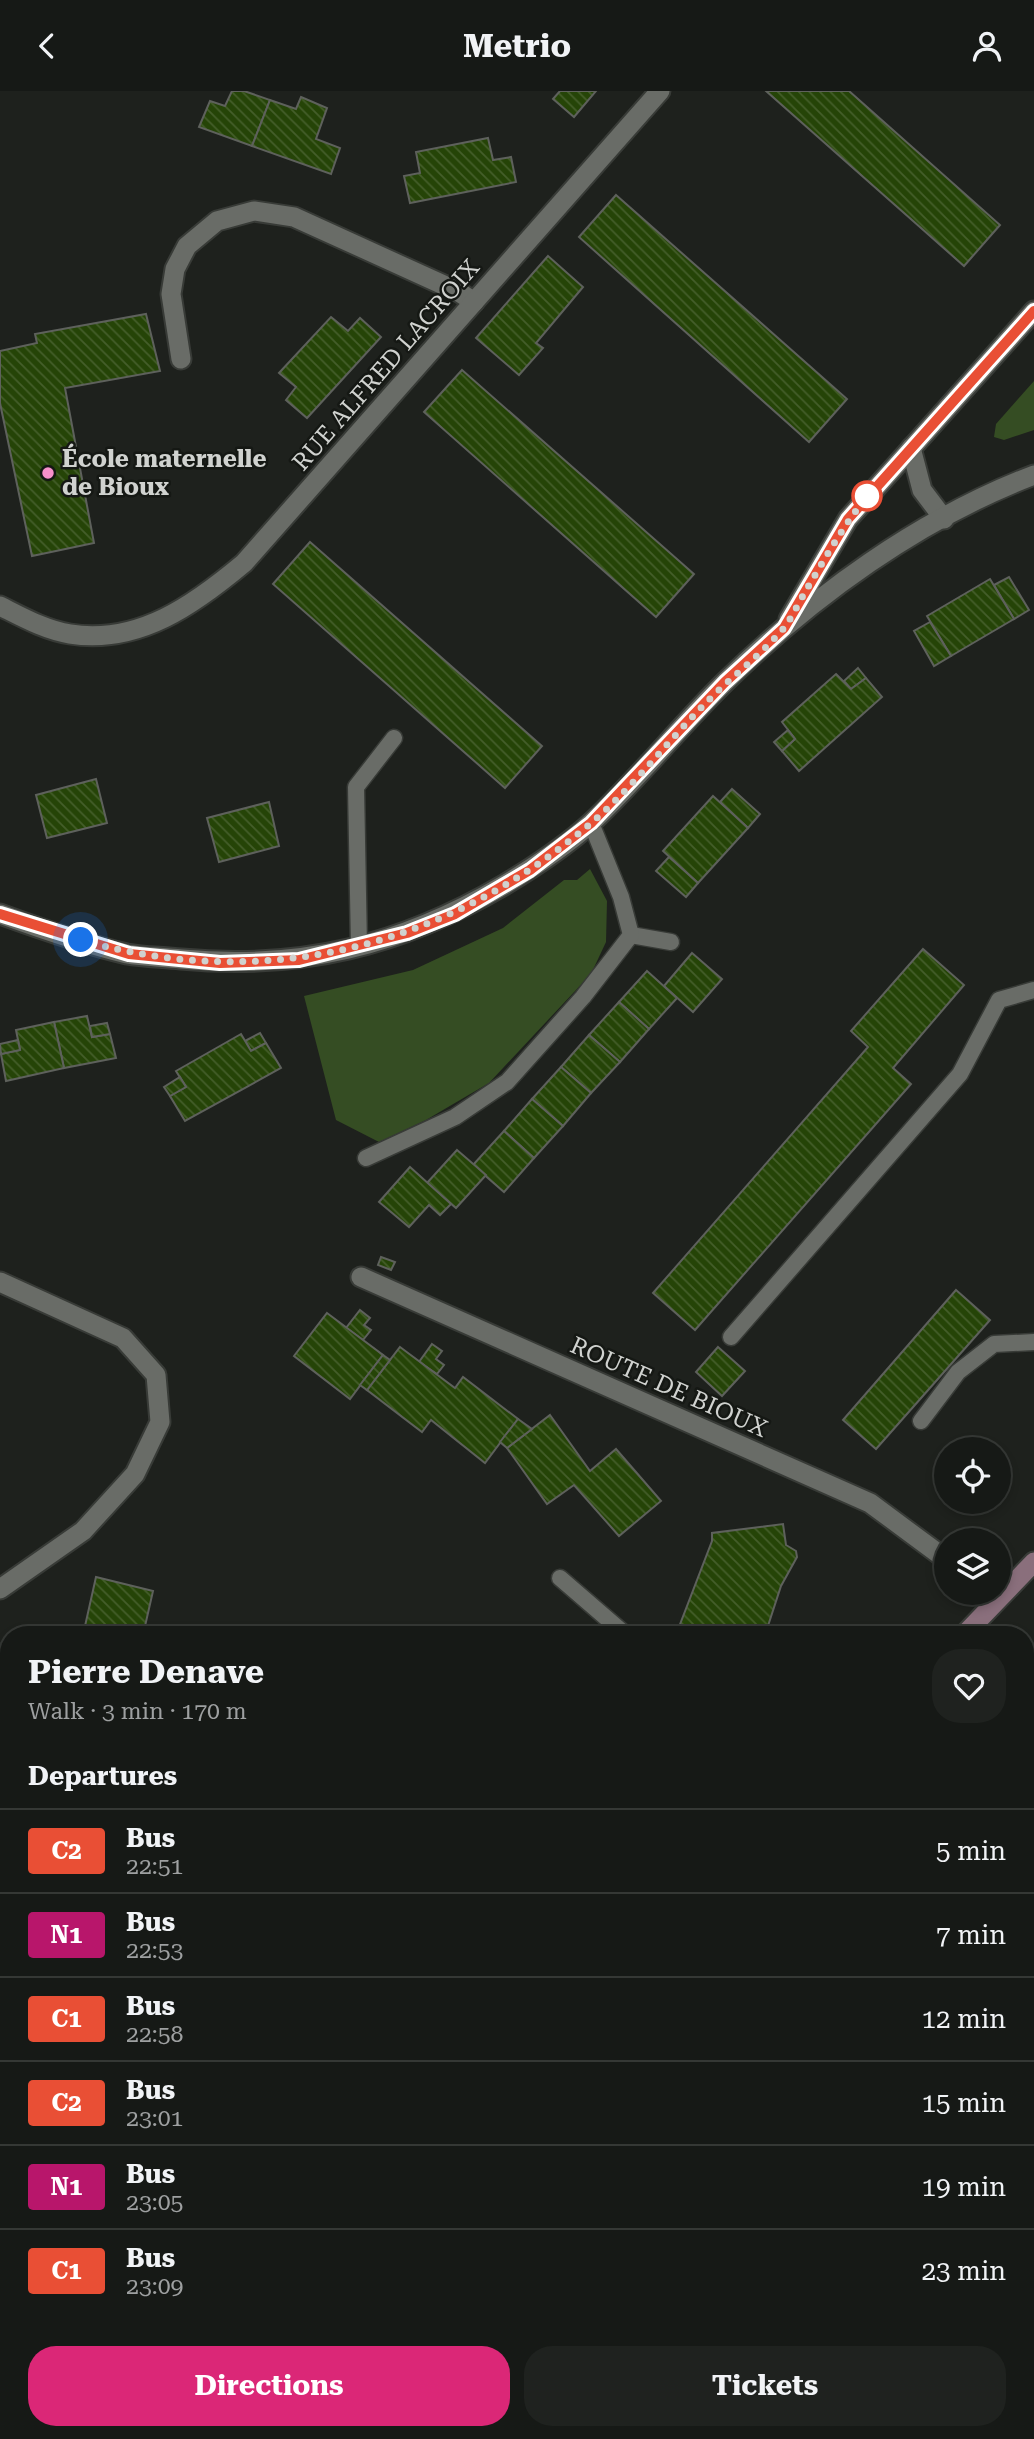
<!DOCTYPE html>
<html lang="en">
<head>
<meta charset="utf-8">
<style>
  body { margin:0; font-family:"Roboto Serif",serif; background:#1f221f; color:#f1f3f6; height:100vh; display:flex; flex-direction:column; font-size:26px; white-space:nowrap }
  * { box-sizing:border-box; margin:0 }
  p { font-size:23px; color:#9ea0a1 }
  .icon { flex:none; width:38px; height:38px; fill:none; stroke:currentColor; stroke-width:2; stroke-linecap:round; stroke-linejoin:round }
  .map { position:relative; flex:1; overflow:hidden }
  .side { position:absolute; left:0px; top:1535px; width:1034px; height:814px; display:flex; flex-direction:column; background:#161916; border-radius:28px 28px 0 0; box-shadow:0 4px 10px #0003,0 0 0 2px #353835 }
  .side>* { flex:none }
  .badge { padding:0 14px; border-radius:5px; font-size:24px; line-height:46px }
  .controls { position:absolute; left:934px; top:1346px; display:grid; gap:14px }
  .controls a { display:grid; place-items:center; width:77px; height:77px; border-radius:50%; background:#161916; box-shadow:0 4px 10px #0003,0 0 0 2px #353835; font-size:35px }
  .you { position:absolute; width:35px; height:35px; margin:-18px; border:5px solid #fff; border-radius:50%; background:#1a73e8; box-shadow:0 0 0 10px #1a73e833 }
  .map>.badge { position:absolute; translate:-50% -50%; box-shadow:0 0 0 4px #fff }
  h2 { padding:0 28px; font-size:26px; line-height:63px }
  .round { display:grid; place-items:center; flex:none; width:74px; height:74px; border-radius:28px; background:#1f221f }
  .head { display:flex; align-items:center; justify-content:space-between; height:119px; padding:0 28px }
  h1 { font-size:33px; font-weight:700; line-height:52px }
  .button { display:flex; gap:14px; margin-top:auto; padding:14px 28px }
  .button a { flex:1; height:80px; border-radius:28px; background:#db2777; color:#fff; font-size:28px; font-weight:700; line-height:80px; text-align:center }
  .button a+a { background:#1f221f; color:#f1f3f6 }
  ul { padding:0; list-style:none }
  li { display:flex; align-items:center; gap:21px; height:84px; padding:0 28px; border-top:2px solid #353835 }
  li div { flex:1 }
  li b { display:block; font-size:26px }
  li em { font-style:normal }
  li .badge { min-width:77px; font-weight:700; text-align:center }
  header { display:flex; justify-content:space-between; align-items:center; height:91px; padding:0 28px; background:#161916; font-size:32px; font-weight:700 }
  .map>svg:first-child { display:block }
</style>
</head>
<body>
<header><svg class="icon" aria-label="back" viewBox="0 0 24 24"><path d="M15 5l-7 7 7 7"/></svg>Metrio<svg class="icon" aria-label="person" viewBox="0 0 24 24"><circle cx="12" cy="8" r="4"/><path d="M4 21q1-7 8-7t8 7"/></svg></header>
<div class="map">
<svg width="1034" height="2348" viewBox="0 0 1034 2348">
  <defs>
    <pattern id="forest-firs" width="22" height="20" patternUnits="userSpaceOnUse" patternTransform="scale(1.75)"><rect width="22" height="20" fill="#354d23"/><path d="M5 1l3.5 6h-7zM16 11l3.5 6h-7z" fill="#516642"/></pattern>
    <pattern id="garden-furrows" width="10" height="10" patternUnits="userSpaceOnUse" patternTransform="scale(1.75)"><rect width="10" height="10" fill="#354d23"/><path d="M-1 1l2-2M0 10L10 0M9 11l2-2" fill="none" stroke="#516642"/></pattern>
    <pattern id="building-back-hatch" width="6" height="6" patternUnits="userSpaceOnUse" patternTransform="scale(1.75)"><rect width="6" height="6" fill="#254407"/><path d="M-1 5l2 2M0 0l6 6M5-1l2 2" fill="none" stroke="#445e2a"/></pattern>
  </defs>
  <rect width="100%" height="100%" fill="#1e211d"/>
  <g fill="#354d23">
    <path d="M1034,290v49l-30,10 -10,-3 2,-13z"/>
    <path d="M590,778l17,32 -1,41 -15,32 -102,109 -63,37 -47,22 -43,-22 -32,-124 109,-26 90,-42 61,-48h13z"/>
  </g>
  <g fill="url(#forest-firs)">
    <path d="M1034,1574v161l-8,9v-165z"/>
    <path d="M1034,2187v71l-8,-22v-46z"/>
    <path d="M1034,2314v34h-46l11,-8h27v-20z"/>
  </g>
  <g fill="url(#garden-furrows)">
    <path d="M1034,1781v406l-8,3v-400z"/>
    <path d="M1026,2236l8,22v56l-8,6z"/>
    <path d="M629,2340h370l-11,8h-362z"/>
  </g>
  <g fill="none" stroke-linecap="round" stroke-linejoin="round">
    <g stroke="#758d64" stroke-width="12">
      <path d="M1026,1721l8,-8"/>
      <path d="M563,2348l5,-8"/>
    </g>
  </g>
  <g fill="url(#building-back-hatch)" stroke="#5e615c" stroke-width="2">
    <path d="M232,0h12l26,9 -18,46 -53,-19 11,-26 15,5z"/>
    <path d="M560,0h36l-22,26 -21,-18z"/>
    <path d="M766,0h83l151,134 -36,41z"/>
    <path d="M301,6l26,11 -11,31 24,9 -9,26 -79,-28 18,-46 26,9z"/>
    <path d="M488,47l5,22 18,-3 5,25 -106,21 -6,-27 16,-3 -4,-21z"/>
    <path d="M616,104l231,204 -38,43 -230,-205z"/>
    <path d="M548,165l35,31 -47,56 7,5 -24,27 -43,-37z"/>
    <path d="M146,223l14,57 -95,17 29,155 -62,13 -32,-153v-52l37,-8 -2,-9z"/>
    <path d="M331,226l17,14 12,-13 21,19 -74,81 -21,-18 10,-13 -17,-14z"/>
    <path d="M462,279l232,204 -38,43 -232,-205z"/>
    <path d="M310,451l232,204 -37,42 -232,-204z"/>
    <path d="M1009,486l20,33 -15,9 -20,-34z"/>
    <path d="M990,488l24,40 -63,37 -24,-40z"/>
    <path d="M930,531l21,34 -17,10 -20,-35z"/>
    <path d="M858,577l8,10 -15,11 -7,-8z"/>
    <path d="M836,583l15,15 15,-11 16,19 -83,74 -17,-20 13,-12 -13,-17z"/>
    <path d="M788,639l7,9 -13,12 -8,-9z"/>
    <path d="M96,688l11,44 -60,15 -11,-43z"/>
    <path d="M732,698l28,25 -12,14 -28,-26z"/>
    <path d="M713,705l35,32 -50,55 -35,-32z"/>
    <path d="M269,711l10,44 -60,16 -12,-44z"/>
    <path d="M669,766l29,26 -12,14 -30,-26z"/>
    <path d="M923,858l41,36 -71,83 18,16 -216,246 -42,-37 215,-246 -17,-16z"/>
    <path d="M692,862l30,26 -29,33 -29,-26z"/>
    <path d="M647,880l30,27 -28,31 -30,-27z"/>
    <path d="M619,911l30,27 -29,33 -31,-27z"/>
    <path d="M87,925l5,21 18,-3 6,24 -52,10 -10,-46z"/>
    <path d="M54,931l10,46 -58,13 -5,-27 19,-4 -4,-20z"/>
    <path d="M107,932l3,11 -18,3 -2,-11z"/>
    <path d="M260,942l6,10 -15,8 -6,-10z"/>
    <path d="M241,943l10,17 15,-8 15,25 -96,53 -15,-25 16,-9 -10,-16z"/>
    <path d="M589,944l31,27 -29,31 -30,-26z"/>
    <path d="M18,949l2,10 -19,4 -1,-10z"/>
    <path d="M561,976l30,26 -28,33 -31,-27z"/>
    <path d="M180,986l6,10 -16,9 -6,-9z"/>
    <path d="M532,1008l31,27 -29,32 -30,-27z"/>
    <path d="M504,1040l30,27 -30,34 -31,-27z"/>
    <path d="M457,1059l29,25 -30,33 -29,-25z"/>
    <path d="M410,1076l41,37 -11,11 -11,-10 -20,22 -30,-25z"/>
    <path d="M381,1166l14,5 -4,8 -13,-5z"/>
    <path d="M956,1199l34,30 -114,129 -33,-29z"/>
    <path d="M360,1219l10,8 -6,7 7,5 -8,10 -17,-12z"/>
    <path d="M327,1222l56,42 -33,44 -56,-43z"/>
    <path d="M432,1253l10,7 -6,8 8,6 -7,9 -18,-12z"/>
    <path d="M400,1256l55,41 8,-11 55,42 -33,44 -54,-43 -9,12 -55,-42z"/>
    <path d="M718,1256l27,24 -23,25 -26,-24z"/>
    <path d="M383,1264l7,5 -23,30 -7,-5z"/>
    <path d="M550,1324l40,56 26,-22 45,52 -42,35 -45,-51 -27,19 -40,-56z"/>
    <path d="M518,1328l14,10 -25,19 -7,-6z"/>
    <path d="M783,1433l3,21 10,6 1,6 -16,29 -16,49h-80l2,-5 -8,-3 33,-86v-8z"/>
    <path d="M96,1486l57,14 -10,44h-60z"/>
    <path d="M8,2169l1,72 -9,3v-73z"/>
    <path d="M44,2340l4,8h-22l-2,-4z"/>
    <path d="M115,2340h12l4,8h-32z"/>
    <path d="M127,2340h52l5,8h-53z"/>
  </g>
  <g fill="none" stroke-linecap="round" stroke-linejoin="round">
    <g stroke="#383b37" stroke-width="19">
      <g id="service">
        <path d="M631,844l40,7"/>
        <path d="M359,856l-3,-160 38,-49"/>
        <path d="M366,1067l89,-41 52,-35 76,-85 48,-62 -10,-38 -30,-74"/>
        <path d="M731,1246l229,-263 39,-74 35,-10"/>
        <path d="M921,1330l37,-49 36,-28 40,-2"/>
        <path d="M560,1487l66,57"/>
      </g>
    </g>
    <g stroke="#383b37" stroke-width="23">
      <g id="minor">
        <path d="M181,268l-10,-65 4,-25 12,-23 30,-25 37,-10 40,6 165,75 15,10"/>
        <path d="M911,357l11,42 22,29"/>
        <path d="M0,515c22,11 45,24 70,28 69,11 125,-30 174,-71l416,-472"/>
        <path d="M789,528l59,-100 186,-208"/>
        <path d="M0,823c41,15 84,30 127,40 17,3 36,3 54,5 120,11 219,-13 323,-74 30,-18 62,-39 88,-63 47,-44 87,-95 133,-140 88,-86 194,-163 309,-207"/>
        <path d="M361,1186l509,226 77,57"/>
        <path d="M0,1191l123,56 33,37 4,47 -25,52 -52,57 -83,58"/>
      </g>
    </g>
    <g stroke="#383b37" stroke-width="23">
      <g id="secondary">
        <path d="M964,1544l70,-73"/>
        <path d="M0,2308l9,-3"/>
      </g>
    </g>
    <use href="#service" stroke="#696c67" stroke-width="16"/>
    <use href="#minor" stroke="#696c67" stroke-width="19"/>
    <use href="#secondary" stroke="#8a6f7c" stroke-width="19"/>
  </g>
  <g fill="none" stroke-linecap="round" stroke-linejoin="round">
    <g stroke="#fff" stroke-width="16">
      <path id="line" d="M0,823l129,40 91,9 79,-3 108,-27 48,-19 75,-44 61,-47 134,-141 59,-54 64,-109 186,-208"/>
    </g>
    <use href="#line" stroke="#e94f35" stroke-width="10"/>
    <path stroke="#d0d2cf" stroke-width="7" stroke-dasharray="0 12.6" d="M81,849c183,53 365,7 509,-116 40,-34 74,-78 110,-115 26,-28 59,-52 84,-81 9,-12 16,-28 24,-41 19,-32 37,-64 61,-93l-2,2"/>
  </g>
  <circle fill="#f890cb" stroke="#151814" stroke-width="2.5" cx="48" cy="382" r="7"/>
  <circle fill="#fff" stroke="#e94f35" stroke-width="3.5" cx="867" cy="405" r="14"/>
  <g text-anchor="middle" stroke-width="5" stroke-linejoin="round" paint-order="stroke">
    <g font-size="24" fill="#d0d2cf" stroke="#151814">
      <text transform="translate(386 274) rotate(-49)" y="8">RUE ALFRED LACROIX</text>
      <text transform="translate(669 1296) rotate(24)" y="8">ROUTE DE BIOUX</text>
    </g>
    <g font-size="24" font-weight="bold" fill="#d0d2cf" stroke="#151814" text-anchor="start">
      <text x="62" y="376">École maternelle<tspan x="62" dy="28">de Bioux</tspan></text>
    </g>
  </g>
</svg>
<div class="controls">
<a><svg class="icon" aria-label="locate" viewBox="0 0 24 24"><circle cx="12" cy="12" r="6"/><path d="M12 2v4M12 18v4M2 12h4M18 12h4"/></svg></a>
<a><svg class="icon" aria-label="layers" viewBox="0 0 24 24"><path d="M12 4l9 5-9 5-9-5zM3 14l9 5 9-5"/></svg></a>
</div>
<div class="you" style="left:81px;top:849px"></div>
<section class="side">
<div class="head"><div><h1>Pierre Denave</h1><p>Walk · 3 min · 170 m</p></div><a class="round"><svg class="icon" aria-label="heart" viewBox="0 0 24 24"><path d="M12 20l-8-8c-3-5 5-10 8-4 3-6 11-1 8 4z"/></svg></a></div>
<h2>Departures</h2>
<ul>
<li><span class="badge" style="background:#e94f35;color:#fff">C2</span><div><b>Bus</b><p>22:51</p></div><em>5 min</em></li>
<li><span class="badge" style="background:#b8166b;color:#fff">N1</span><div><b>Bus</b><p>22:53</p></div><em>7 min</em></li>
<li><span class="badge" style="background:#e94f35;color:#fff">C1</span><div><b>Bus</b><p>22:58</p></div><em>12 min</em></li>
<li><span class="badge" style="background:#e94f35;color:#fff">C2</span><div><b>Bus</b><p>23:01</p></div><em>15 min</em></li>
<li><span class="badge" style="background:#b8166b;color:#fff">N1</span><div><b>Bus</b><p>23:05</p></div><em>19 min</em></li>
<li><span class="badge" style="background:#e94f35;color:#fff">C1</span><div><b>Bus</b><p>23:09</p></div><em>23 min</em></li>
</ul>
<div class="button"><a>Directions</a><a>Tickets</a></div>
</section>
</div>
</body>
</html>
